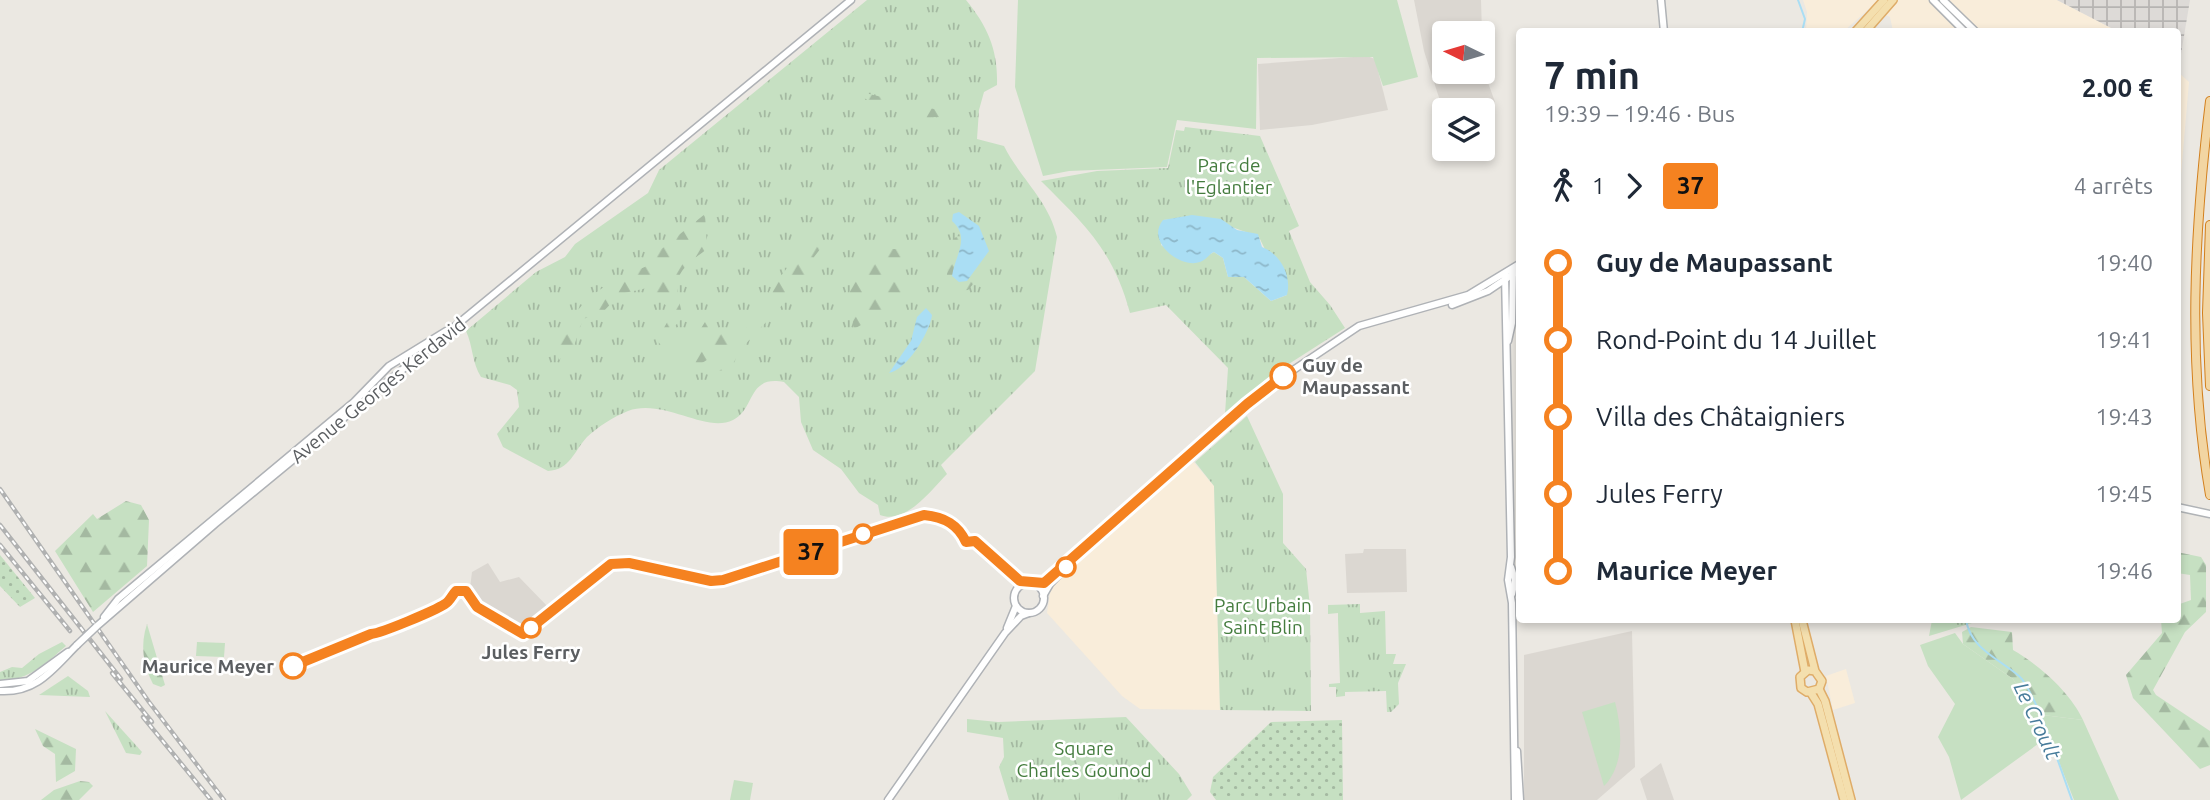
<!DOCTYPE html>
<html lang="fr">
<head>
<meta charset="utf-8">
<style>
  body { margin:0; font-family:Ubuntu,sans-serif; background:#f6f6f7; color:#1f2937; height:100vh; display:flex; flex-direction:column; font-size:26px; white-space:nowrap }
  * { box-sizing:border-box; margin:0 }
  p { font-size:23px; color:#747a83 }
  .icon { flex:none; width:38px; height:38px; fill:none; stroke:currentColor; stroke-width:2; stroke-linecap:round; stroke-linejoin:round }
  .map { position:relative; flex:1; overflow:hidden }
  .drawer { position:absolute; left:1516px; top:28px; width:665px; height:595px; display:flex; flex-direction:column; background:#fff; border-radius:7px; box-shadow:0 4px 10px #0003 }
  .drawer>* { flex:none }
  .badge { padding:0 14px; border-radius:5px; font-size:24px; line-height:46px }
  .needle { width:46px; rotate:275deg }
  .fabs { position:absolute; left:1432px; top:21px; display:grid; gap:14px }
  .fabs a { display:grid; place-items:center; width:63px; height:63px; border-radius:7px; background:#fff; box-shadow:0 4px 10px #0003; font-size:35px }
  .map>.badge { position:absolute; translate:-50% -50%; box-shadow:0 0 0 4px #fff }
  .legs { display:flex; align-items:center; gap:10px; height:77px; padding:0 28px; font-size:23px }
  .legs p { margin-inline-start:auto }
  .summary { display:flex; align-items:center; justify-content:space-between; height:119px; padding:0 28px }
  h1 { font-size:38px; font-weight:600; line-height:52px }
  ul { padding:0 28px; list-style:none }
  li { display:flex; align-items:center; gap:24px; height:77px; font-size:26px }
  li i { display:grid; place-items:center; width:10px; height:100%; margin:0 9px; background:currentColor }
  li i::after { content:''; width:18px; height:18px; margin:-9px; border:5px solid; border-radius:50%; background:#fff }
  li p { margin-inline-start:auto }
  li:first-child i { background:linear-gradient(#0000 50%,currentColor 0) }
  li:last-child i { background:linear-gradient(currentColor 50%,#0000 0) }
  .map>svg:first-child { display:block }
</style>
</head>
<body>
<div class="map">
<svg width="2210" height="800" viewBox="0 0 2210 800">
  <defs>
    <pattern id="industrial-grid" width="8" height="8" patternUnits="userSpaceOnUse" patternTransform="scale(1.75)"><rect width="8" height="8" fill="#dddad7"/><path d="M0 4h8M4 0v8" fill="none" stroke="#b6b4b2"/></pattern>
    <pattern id="grass-tufts" width="24" height="20" patternUnits="userSpaceOnUse" patternTransform="scale(1.75)"><rect width="24" height="20" fill="#c6e0c2"/><path d="M3 7l-1-3M5 7V3M7 7l1-3M15 17l-1-3M17 17v-4M19 17l1-3" fill="none" stroke="#a4b9a1"/></pattern>
    <pattern id="forest-firs" width="22" height="20" patternUnits="userSpaceOnUse" patternTransform="scale(1.75)"><rect width="22" height="20" fill="#c6e0c2"/><path d="M5 1l3.5 6h-7zM16 11l3.5 6h-7z" fill="#a4b9a1"/></pattern>
    <pattern id="garden-dots" width="8" height="8" patternUnits="userSpaceOnUse" patternTransform="scale(1.75)"><rect width="8" height="8" fill="#c6e0c2"/><path d="M2 2h.1M6 6h.1" fill="none" stroke="#a4b9a1" stroke-width="1.8" stroke-linecap="round"/></pattern>
    <pattern id="water-ripples" width="26" height="14" patternUnits="userSpaceOnUse" patternTransform="scale(1.75)"><rect width="26" height="14" fill="#aadef4"/><path d="M2 4q2-2 4 0t4 0M15 11q2-2 4 0t4 0" fill="none" stroke="#8db7c9"/></pattern>
  </defs>
  <rect width="100%" height="100%" fill="#ebe8e2"/>
  <g fill="#f9edda">
    <path d="M1803,0h254l60,31h-224l-3,-14 -20,-9 -26,23h-38l1,-19z"/>
    <path d="M2177,71l12,11 -12,139z"/>
    <path d="M1191,459l23,27 6,224 -80,-1 -18,-13 -75,-83 4,-26z"/>
    <path d="M1846,669l9,34 -22,7 -7,-34z"/>
  </g>
  <path fill="url(#industrial-grid)" d="M2057,0h133l-12,72 -1,-40 -60,-1z"/>
  <g fill="#dbd7d1">
    <path d="M1414,0h67l1,33h-38v39h38v-6l13,36 -13,27v-19h-39l-19,-59z"/>
    <path d="M1367,56l8,3 13,51 -76,15 -52,5 -2,-66z"/>
    <path d="M1364,549h42l1,43 -60,1 -2,-39 18,-1z"/>
    <path d="M488,563l12,19 19,-5 30,31 -20,16h-11l-40,-21 -8,-15 2,-16z"/>
    <path d="M1632,631l3,136 -38,33h-73v-145z"/>
    <path d="M1661,763l13,37h-27l-7,-21z"/>
  </g>
  <g fill="url(#grass-tufts)" fill-rule="evenodd">
    <path d="M867,0h99c22,27 32,50 31,85l-13,7 -5,18 -2,29 27,7c16,32 45,55 53,91l-22,134 -94,94 6,9c-16,16 -41,51 -67,41l-2,-10 -19,-12 -18,-24 -28,-19 -12,-28 -2,-25 -15,-15c-37,-7 -28,26 -51,38 -27,14 -69,-22 -105,-9 -15,6 -29,15 -41,26 -13,14 -17,33 -39,34l-45,-24 -6,-13 22,-27 -2,-17 -7,-5 -29,-8c-9,-14 -8,-31 -15,-46l70,-59 29,-15 10,-13 73,-51 11,-23z"/>
    <path d="M1185,127l75,9 39,90 -10,5 21,51 20,23 15,23 -75,48 -45,38 3,-46 -62,-63 -36,8c-17,-63 -45,-88 -89,-132l56,-10 71,-3 8,-38 8,1zM1176,219l56,8 27,10 28,58 -16,6 -27,-24h-16l-5,-19 -9,-6c-26,14 -29,10 -53,-7l2,-25z"/>
    <path d="M1247,416l36,78v49l23,26 4,38 1,104 -91,-1 -6,-224 -19,-24z"/>
    <path d="M1360,604v9l25,-2 1,43h10l-3,10h13l-8,19 1,21 -8,8h-4l-1,-21 -41,1v4l-9,1v-10h-7v-3l11,-1 -2,-64v-6l-10,1v-9z"/>
    <path d="M1932,620h50l-53,16z"/>
    <path d="M62,642l4,4c-20,17 -39,36 -66,34v-8l12,-5 10,1 17,-14z"/>
    <path d="M68,676l20,15 2,6 -51,-2z"/>
    <path d="M105,711l37,41 -2,3 -14,-2z"/>
    <path d="M1126,717l53,57 13,21 -5,5h-178l-10,-33 5,-10 -1,-19 -36,-6v-13l31,3z"/>
  </g>
  <g fill="url(#forest-firs)">
    <path d="M861,92l46,11 12,11 5,-7 40,8 -6,3 -26,-1 -4,7h-14l-11,-17 -8,-2 -10,3 -32,-15z"/>
    <path d="M705,214l2,35c-33,24 -34,29 -24,68l-15,17 16,22 24,-39 7,11 25,5 34,-28 -5,-13 33,-44 26,-9 -14,18 1,8 -5,16 -25,11 1,9 -49,52 -4,16 -15,2 -8,-13 -8,5h-28l-17,-23 12,-21 -2,-13 -20,-18 -27,6 -18,19 -19,6 -9,27 -15,14 -5,-19c34,-47 44,-55 98,-77l8,-14z"/>
    <path d="M958,236l5,3 -9,23 13,19 2,-3 5,5 -6,7 -14,1 -8,-11 7,-41z"/>
    <path d="M882,249h18l6,9 -3,10 -9,9 9,14 -11,24 -10,-2 -28,16 -2,-12 10,-6 -11,-6c-6,-24 11,-45 31,-56z"/>
    <path d="M126,501l15,4 8,15 -2,46 -54,46 -38,-61 38,-37 4,5z"/>
    <path d="M2177,552l24,5 5,8v47l-21,20 -32,58 3,5 54,36v34l-10,4 -67,-71 -7,-23 36,-42 -1,-13h16v-15l14,-5 -1,-25 -13,-2z"/>
    <path d="M147,624l18,61 -4,2 -8,-3c-10,-19 -13,-39 -6,-60z"/>
    <path d="M1971,627l41,5 1,18c26,15 57,42 70,70l-48,-6 -22,-35 -50,-35 -1,-12z"/>
    <path d="M35,729l41,20 -1,22 -19,11 -1,-28 -12,-8z"/>
    <path d="M80,781l9,1 4,4 -14,14h-38l13,-10z"/>
  </g>
  <g fill="url(#garden-dots)">
    <path d="M0,555l35,43 -15,9 -20,-21z"/>
    <path d="M1342,720l1,80h-127l-6,-8 3,-15 58,-55z"/>
  </g>
  <g fill="#c6e0c2">
    <path d="M1018,0h379l21,77 -35,9 -10,-29 -116,1 -1,71 -79,-9 -10,47 -98,4 -26,5 -28,-89z"/>
    <path d="M1299,611l1,55h-31l-1,-54z"/>
    <path d="M1955,633l8,11 50,35 22,35 48,6 36,80h-45l-25,-64 -88,64 -12,-43 -11,-20 17,-33 -27,-38 -8,-21z"/>
    <path d="M197,642l28,1 -1,14 -28,-1z"/>
    <path d="M1615,702c7,27 10,63 -11,84l-22,-74z"/>
    <path d="M1113,741l6,59h-39l-4,-57z"/>
    <path d="M734,780l19,3 -3,17h-20z"/>
  </g>
  <g fill="url(#water-ripples)">
    <path d="M959,212l20,14 10,25 -22,30 -8,1 -7,-6c3,-21 19,-38 0,-55l1,-7z"/>
    <path d="M1192,215l29,4 16,11 21,4 4,13c18,7 30,28 25,48l-16,6 -27,-24h-16l-5,-19 -9,-6c-5,2 -8,8 -14,10 -19,7 -55,-20 -37,-42z"/>
    <path d="M926,308l6,7c-2,17 -25,55 -43,58l22,-32 6,-24z"/>
  </g>
  <g fill="none" stroke-linecap="round" stroke-linejoin="round">
    <g stroke="#aadef4" stroke-width="2">
      <path d="M1798,0l7,19 -3,13"/>
      <path d="M1966,620c5,29 32,38 53,56 16,14 44,100 53,124"/>
    </g>
    <g stroke="#b0b3b6" stroke-width="9">
      <g id="tertiary">
        <path d="M1661,0l3,32"/>
        <path d="M1933,0l32,32"/>
        <path d="M1943,0l33,32"/>
        <path d="M2177,507l33,7"/>
      </g>
    </g>
    <g stroke="#afb2b6" stroke-width="9">
      <g id="secondary">
        <path d="M1505,274l6,283 -3,23 4,23 3,197"/>
        <path d="M1452,305l36,-14 31,-21"/>
        <path d="M1508,341l4,-18 1,-51"/>
        <path d="M1511,567l4,13 -3,14"/>
        <circle cx="1029" cy="598" r="15"/>
        <path d="M1043,596l7,-12 20,-21 192,-172 97,-65 109,-31 51,-31"/>
        <path d="M104,617l14,-18 236,-197 35,-36 57,-35"/>
        <path d="M97,626l118,-102 636,-524"/>
        <path d="M1007,628l9,-22"/>
        <path d="M0,684l28,-3 40,-29"/>
        <path d="M0,691c37,2 53,-22 77,-46"/>
        <path d="M1517,751l3,49"/>
        <path d="M888,800l117,-167 16,-17 8,-3"/>
      </g>
    </g>
    <g stroke="#dfac68" stroke-width="10">
      <g id="primary">
        <path d="M1855,32l29,-32"/>
        <path d="M1865,32l28,-32"/>
        <path d="M1795,620l10,52"/>
        <path d="M1802,620l13,51 7,10 -3,8 -12,3 -6,-4 -1,-11 8,-7 7,1"/>
        <path d="M1819,689l6,12 26,99"/>
        <path d="M1811,693l7,11 26,96"/>
      </g>
    </g>
    <g stroke="#d27f1c" stroke-width="10">
      <g id="trunk">
        <path d="M2210,101c-16,132 -23,262 0,394"/>
        <path d="M2210,225l-3,88 3,73"/>
      </g>
    </g>
    <use href="#tertiary" stroke="#fff" stroke-width="6"/>
    <use href="#secondary" stroke="#fff" stroke-width="6"/>
    <use href="#primary" stroke="#f4dfae" stroke-width="7"/>
    <use href="#trunk" stroke="#f2d5a2" stroke-width="8"/>
    <g stroke="#b0b1b1" stroke-width="4.5">
      <g id="rail">
        <path d="M0,489l149,213 75,98"/>
        <path d="M0,525l121,154"/>
        <path d="M0,545l70,86"/>
        <path d="M112,673l40,49"/>
        <path d="M143,717l68,83"/>
      </g>
    </g>
    <use href="#rail" stroke="#fff" stroke-width="2" stroke-dasharray="5" stroke-linecap="butt"/>
    <g stroke="#afb2b6" stroke-width="9" stroke-linecap="butt">
      <path id="secondary-bridge" d="M77,645l20,-19"/>
    </g>
    <use href="#secondary-bridge" stroke="#fff" stroke-width="6"/>
  </g>
  <g fill="none" stroke-linecap="round" stroke-linejoin="round">
    <g stroke="#fff" stroke-width="16">
      <path id="line-1" d="M293,666l78,-32c11,-1 63,-23 74,-30 5,-3 7,-9 11,-13h10l11,16 46,27 88,-70 18,-1 82,18 12,-1 201,-65c21,2 34,10 42,27l9,-1 45,40 24,2 203,-179 36,-28"/>
    </g>
    <use href="#line-1" stroke="#f58220" stroke-width="10"/>
  </g>
  <g fill="#fff" stroke="#f58220" stroke-width="3.5">
    <circle cx="1283" cy="376" r="12"/>
    <circle cx="863" cy="534" r="9"/>
    <circle cx="1066" cy="567" r="9"/>
    <circle cx="531" cy="628" r="9"/>
    <circle cx="293" cy="666" r="12"/>
  </g>
  <g text-anchor="middle" stroke-width="5" stroke-linejoin="round" paint-order="stroke">
    <g font-size="19" fill="#447c3e" stroke="#fff">
      <text x="1229" y="172">Parc de<tspan x="1229" dy="22">l'Eglantier</tspan></text>
      <text x="1263" y="612">Parc Urbain<tspan x="1263" dy="22">Saint Blin</tspan></text>
      <text x="1084" y="755">Square<tspan x="1084" dy="22">Charles Gounod</tspan></text>
    </g>
    <g font-size="19" font-weight="bold" fill="#5b5e61" stroke="#fff" text-anchor="start">
      <text x="1302" y="372">Guy de<tspan x="1302" dy="22">Maupassant</tspan></text>
      <text x="531" y="659" text-anchor="middle">Jules Ferry</text>
      <text x="274" y="673" text-anchor="end">Maurice Meyer</text>
    </g>
    <g font-size="19" fill="#5b5e61" stroke="#fff">
      <text transform="translate(378 390) rotate(-39)" y="7">Avenue Georges Kerdavid</text>
    </g>
    <g font-size="21" font-style="italic" fill="#477c9b" stroke="#fff">
      <text transform="translate(2037 721) rotate(65)" y="7">Le Croult</text>
    </g>
  </g>
</svg>
<div class="fabs">
<a><svg class="needle" viewBox="-14 -14 28 28"><path d="M0-13l5 13h-10z" fill="#e53935"/><path d="M0 13l5-13h-10z" fill="#747a83"/></svg></a>
<a><svg class="icon" aria-label="layers" viewBox="0 0 24 24"><path d="M12 4l9 5-9 5-9-5zM3 14l9 5 9-5"/></svg></a>
</div>
<b class="badge" style="left:811px;top:552px;background:#f58220;color:#111">37</b>
<section class="drawer">
<div class="summary"><div><h1>7 min</h1><p>19:39 – 19:46 · Bus</p></div><b>2.00 €</b></div>
<div class="legs"><svg class="icon" aria-label="walk" viewBox="0 0 24 24"><circle cx="13" cy="4" r="2"/><path d="M13 8l-2 6 4 7M11 14l-3 7M7 12l3-4h3l4 4"/></svg>1<svg class="icon" aria-label="forward" viewBox="0 0 24 24"><path d="M9 5l7 7-7 7"/></svg><b class="badge" style="background:#f58220;color:#111">37</b><p>4 arrêts</p></div>
<ul>
<li><i style="color:#f58220"></i><b>Guy de Maupassant</b><p>19:40</p></li>
<li><i style="color:#f58220"></i><span>Rond-Point du 14 Juillet</span><p>19:41</p></li>
<li><i style="color:#f58220"></i><span>Villa des Châtaigniers</span><p>19:43</p></li>
<li><i style="color:#f58220"></i><span>Jules Ferry</span><p>19:45</p></li>
<li><i style="color:#f58220"></i><b>Maurice Meyer</b><p>19:46</p></li>
</ul>
</section>
</div>
</body>
</html>
